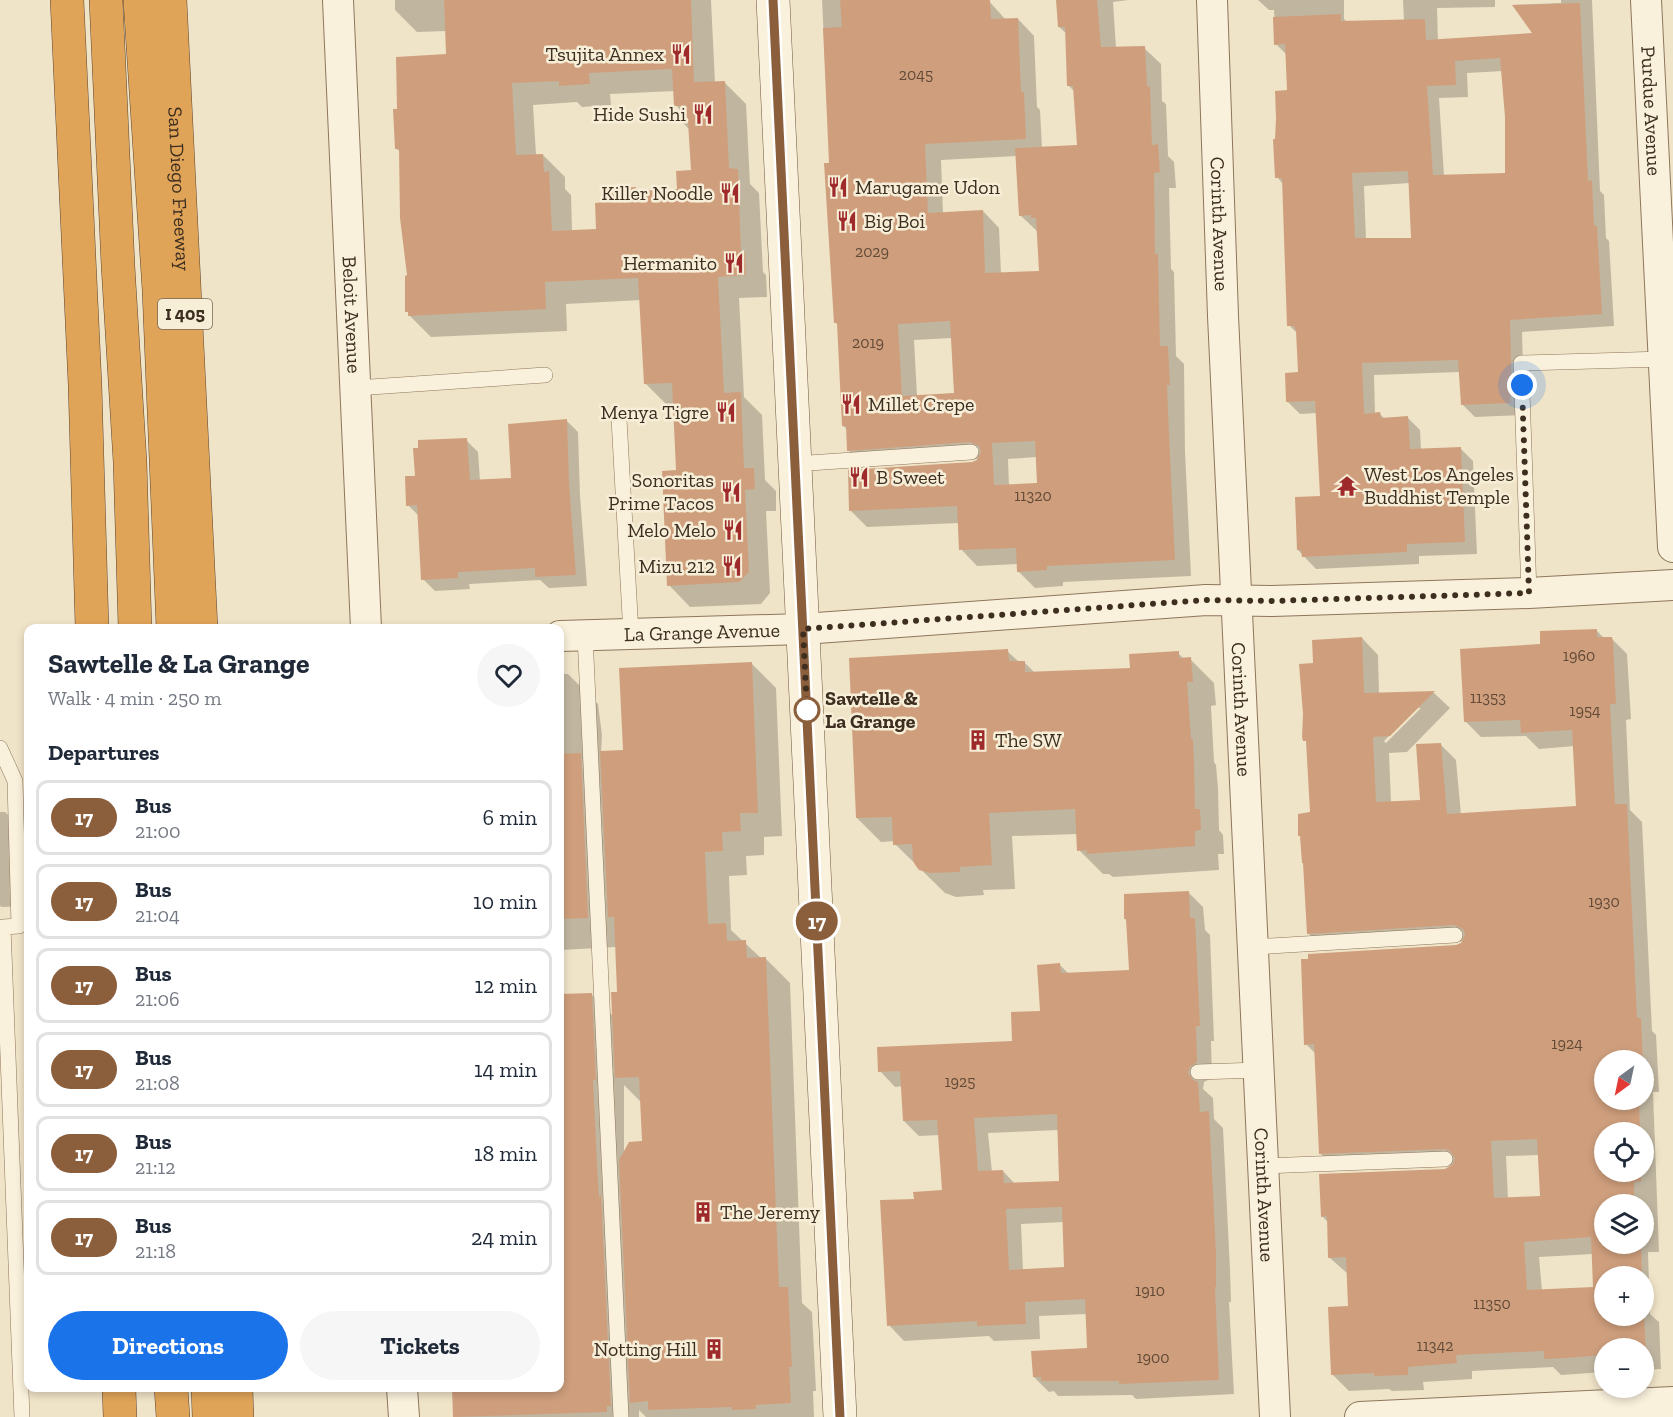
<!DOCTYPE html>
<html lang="en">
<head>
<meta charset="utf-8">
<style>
  body { margin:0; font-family:"Zilla Slab",serif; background:#f6f6f7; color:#1f2937; height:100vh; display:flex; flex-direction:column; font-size:22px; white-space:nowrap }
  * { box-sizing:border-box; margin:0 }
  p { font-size:20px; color:#747a83 }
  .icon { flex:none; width:33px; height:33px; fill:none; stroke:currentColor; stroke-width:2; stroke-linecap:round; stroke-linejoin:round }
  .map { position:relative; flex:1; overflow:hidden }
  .panel { position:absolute; left:24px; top:624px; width:540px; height:768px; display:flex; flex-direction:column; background:#fff; border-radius:12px; box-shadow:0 3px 9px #0003 }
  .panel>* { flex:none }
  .badge { padding:0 12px; border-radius:20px; font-size:21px; line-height:39px }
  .needle { width:39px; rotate:213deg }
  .tools { position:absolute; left:1594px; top:1050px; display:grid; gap:12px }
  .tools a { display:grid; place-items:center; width:60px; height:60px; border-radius:50%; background:#fff; box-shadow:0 3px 9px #0003; font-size:30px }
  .you { position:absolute; width:30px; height:30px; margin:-15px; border:4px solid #fff; border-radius:50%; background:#1a73e8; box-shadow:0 0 0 9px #1a73e833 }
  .map>.badge { position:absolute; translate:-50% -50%; box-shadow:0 0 0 3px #fff }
  h2 { padding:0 24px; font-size:22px; line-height:54px }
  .round { display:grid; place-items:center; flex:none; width:63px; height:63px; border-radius:32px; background:#f6f6f7 }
  .summary { display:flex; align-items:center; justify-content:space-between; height:102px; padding:0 24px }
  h1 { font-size:28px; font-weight:700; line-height:45px }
  .primary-button { display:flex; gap:12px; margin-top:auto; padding:12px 24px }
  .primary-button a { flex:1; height:69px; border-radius:36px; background:#1a73e8; color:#fff; font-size:24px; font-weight:700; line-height:69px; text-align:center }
  .primary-button a+a { background:#f6f6f7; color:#1f2937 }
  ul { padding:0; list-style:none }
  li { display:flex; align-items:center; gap:18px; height:75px; margin:0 12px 9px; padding:0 12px; border:3px solid #e0e1e3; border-radius:12px }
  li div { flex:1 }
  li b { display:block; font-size:22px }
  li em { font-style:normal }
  li .badge { min-width:66px; font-weight:700; text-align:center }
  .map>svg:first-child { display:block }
</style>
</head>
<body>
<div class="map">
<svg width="1673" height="1417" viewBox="0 0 1673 1417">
  <rect width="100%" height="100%" fill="#f0e4c8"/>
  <g fill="#0003" fill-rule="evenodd">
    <path d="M395,0h316l4,83 9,-1 22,22 4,80 9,9 4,79 3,3 1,22 -28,1 5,99 18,18 3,65 11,11v20h-10l4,82 -9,11 -71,3 -21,-22 9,-113 -3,-67h-8l-22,-22 -4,-83 -75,4 1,27 -136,6 -22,-22 -2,-4 1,-34 -8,-125 -3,-3 2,-38 49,-55 -1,-25 -30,1 -22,-22zM675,91l1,14 5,6 1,11 8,8 2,42 -14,19 -39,1 -4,-3 -30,15 -8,26 -25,1 -1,-36 -6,-6v-12l-22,-22h-7l-3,-50 44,-3 5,5 29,-2 -1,-11z"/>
    <path d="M822,0h166l18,20 12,-1 16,17 3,71 3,3 2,38 36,-2 -3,-54 -6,-6 -2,-52 -8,-7 -1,-27h70l-15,2 3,46h28l17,16 1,37 4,3 2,52 6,6 2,26h-7l2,81 3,3 2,84 8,8 1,88 6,124 -128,6v4l-28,2 -17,-17v-7l-41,2 -16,-17 -2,-26 -92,4 -16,-16 121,-48 7,-4 -114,7 -17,-16v-20l-5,-4 -5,-101 -3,-3 -5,-158zM1017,156l3,59 18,17 2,40 -39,2 -2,-46 -16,-17 -40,2 -2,-53zM952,338l3,56 -38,2 -3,-56zM1037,457l2,27 -30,2 -1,-27z"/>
    <path d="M1258,0h86v19l4,4 56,-2 -1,-21h92v7l-58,1 1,33 96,-7 -21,-29 48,-2v-3h31l8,191 4,4 2,43 3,3 5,85 -92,6 2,77 -1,6 -48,2 -12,-12 -3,-33 -86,3 1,39h5l5,5 22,-2 13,13 1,20 39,-2 13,13 4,93 -58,2v8l-103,5 -18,-19 23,-53 -4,-84 -17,1 -13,-13 12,-28 -1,-39 -9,-9 -6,-141 -6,-7 11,-85 -1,-37 -11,-11 -2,-34h-5zM1503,71l3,46 1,57 -63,2 -5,-78 29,-1 -1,-24zM1410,183l3,57h-47l-2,-54z"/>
    <path d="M566,420l12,12 2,64 7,90 -38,2 -9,-8 -71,4 1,5 -35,2 -12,-12 -4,-63 -11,-11 8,-28 50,-37 12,12 2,29 33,-2z"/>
    <path d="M1596,630l8,8h7l16,16 4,65 -5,1 4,90 12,12 10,209 4,4 3,57h-6l6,160h-11l2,62 9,8 2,47 -17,1v-22h-39v24l-44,3 -8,-8 -81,4v8l-49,3 1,8 -32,1 -3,-2 -40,2 -16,-16 16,-67 -1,-34 -18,-16 -2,-36 -6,-6 124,-46 9,-5 -119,5 -16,-17 -4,-99 -10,-10 150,-98 12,-5 -144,8 -16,-16 4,-120 -4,-70 -3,-3 9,-76 48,-26 16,17 1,39 55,-1 16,15 -43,44 -18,1 2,50 31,-1 18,-58 16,16 5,55 117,-7 -3,-62 -36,3 -13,-13 -45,1 -16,-16 76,-76zM1417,708h4l-35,35 -2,-2zM1605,1060h39v40h-39zM1605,1132h39v40h-39zM1540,1155l2,43 -34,1 -2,-43zM1605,1204h39v40h-39zM1593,1254l2,34 -53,3 -3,-34zM1605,1276h39v40h-39z"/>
    <path d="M1007,651l12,11h5l11,11 96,-4 47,-16 6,6h6l24,24 2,22 -5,1 3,56 2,3 2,23 1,42 4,5 1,19h-6l1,16 -106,7 -4,-3h-6l-24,-24 -1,-16 -66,2 3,53 -32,1 1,5 -28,2 -11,-4 -50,-49v-3l-14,1 -24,-24z"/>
    <path d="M752,664l24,24 6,148 -18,1v18l-18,1 1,19 -18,1 2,54 31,29h4l24,24 12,320 10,9 4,79h-3l1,26h-168l-7,-7v7h-184l-2,-29h107v-714h8l30,30 4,31 -1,18 23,-1zM616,947l3,46 -5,24 -23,-23 -28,1 -2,-45zM624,1085l18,18 2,40 -20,10z"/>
    <path d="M0,812h5l21,20 2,74 -26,1 -2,-1z"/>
    <path d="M1188,892l15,15 2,23 5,5 4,106h-3l1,37 -8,4 -1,7 10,9 1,21 9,9 7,142 1,32h-2l5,92 -98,5 -4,-4 -74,1 -4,-5 -5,1 -15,-15 54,-28 -1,-35 -48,2 1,23 -46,2 -5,-5 -85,5 -15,-16 26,-125 29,-8 -4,-57 -21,1 -15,-15 -1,-35 -8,1 -15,-16 134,-28 28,-31 18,-47 9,9 62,-3 -3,-50 -3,-2zM1059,1130l2,52 -46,2 -12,-13 -11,1 -4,-39zM1064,1222l2,47 -43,2 -2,-47z"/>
  </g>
  <g fill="#cf9f7d" fill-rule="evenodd">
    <path d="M444,0h247l3,82 31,-1 4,87 9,1 3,83h4l1,23 -28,2 6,116 17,-1 3,76h10l1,21 -10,1 4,82 -10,10 -72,4 -5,-115 14,-1 -4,-87 -28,1 -6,-106 -93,4 1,27 -138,7v-4h-3v-36l2,-1 -7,-57 -1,-69h-4l-2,-40h4l-1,-52 50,-3zM672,69l2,37h6v16h8l3,48 -15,1 1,18 -41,2v-4l-32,2v13l-9,1 1,26 -44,2 -3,-60 -5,1 -1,-18 -27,1 -4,-72 47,-2v5l31,-2 -1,-11z"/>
    <path d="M840,0h150l1,19 27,-1 3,74h3l2,47 -101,5 3,69 55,-3 2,63 54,-2 -3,-53h-5v-3l-12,1 -4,-68 62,-3 -4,-59h-6l-2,-59h-7l-2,-27h41l4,47 44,-1 2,41 3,-1 2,59 6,-1 2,28 -6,1 1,81h3l2,92h8l2,39h-3l2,49 6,126 -128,6v4l-30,2 -1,-24 -57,2 -2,-44 -108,5 -1,-41 124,-8 5,-2 4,-8 -2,-6 -9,-4 -123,9 -1,-25h-4l-5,-103h-3l-10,-160h5l-6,-135 19,-1zM950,321l4,72 -52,3 -4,-72zM1035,441l2,42 -43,2 -2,-42z"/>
    <path d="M1580,3l8,178 4,-1 2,46h3l5,88 -92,6 2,76 -2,1 1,6 -50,2 -3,-45 -96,3 2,51 16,-2 1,6 27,-2 2,33 51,-2 4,95 -58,2v8l-105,5 -1,-7h-4l-2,-53 25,-1 -5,-95 -29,1 -1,-29 13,-1 -2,-41 -2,-5h-7l-5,-148h-7l-2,-39h2l1,-21 -1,-27 12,-1 -2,-46 -11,1 -1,-28 68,-3v7l84,-2 1,21 106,-7 -20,-28zM1500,58l5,59v56l-72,2 -6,-89 29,-1 -1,-24zM1408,171l3,67h-56l-3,-65z"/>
    <path d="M567,419l2,64 7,92 -41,2v-9l-77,4v6l-37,2 -4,-75 -11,1 -1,-30h10l-2,-28h5v-8l49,-2 3,42 41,-2 -3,-54z"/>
    <path d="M1597,629v8h15l1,5 3,62h-6l5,100h12l10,214h4l2,42h-38v40h34l1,32h-35v40h36v9l-7,1v22h-29v40h36l1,32h-37v40l39,-2 2,40h-2v-6h-39v7l-39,3 -22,1v-8l-88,4 1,8 -49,4v8l-34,1v-3l-43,2 -3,-68 20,-1 -2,-49 -18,1 -1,-42 -6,1 -2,-43 126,-5 8,-5 2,-6 -5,-7 -5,-2 -126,5 -5,-110 -10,1 -3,-86h7v-5l148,-9 5,-2 4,-8 -2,-6 -9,-4 -147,9 -4,-71h-1l-2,-27h-2v-22l12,-2 -4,-71h-3l-1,-4 1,-23 -4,-50 14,-1 -1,-23 50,-3 2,56 71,-2 -45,45 -17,1 3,65 44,-2 -4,-56 25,-1 6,71 129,-8 -4,-76 -51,3 -1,-13 -56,2 -4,-73 80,-5v-13zM1537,1139l3,57 -46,2 -3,-57zM1591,1237l2,50 -66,3 -3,-48z"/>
    <path d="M1008,649l1,12h16v11l105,-4 -1,-14 50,-3v7l12,-1 2,25h-6l4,57h2l1,24 1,46h5l1,21 -6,1v15l-108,8v-4l-10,1 -2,-42 -86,4 3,52 -32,2v5l-30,1 -11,-3 -3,-4 -3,-5 -1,-17 -19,1 -1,-28 -36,1 -7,-160z"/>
    <path d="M752,662l6,151h-18l1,18 -19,1 1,19 -18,1 3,72 18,-1 1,18 19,-1 1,18 19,-1 13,330h9l4,80h-3l2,36 -35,2v4l-24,1v-3l-84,3v-9l-18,2 -11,-243 10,-18 13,-1 -3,-64 -24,1 -4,-86h6l-3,-75h-6l-8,-166 23,-1 -4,-82z"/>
    <path d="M581,753l7,165 -28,1v-165z"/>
    <path d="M1189,891l1,27h5l5,108h-4l1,36 -7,5 -2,6 5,7 5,2 2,30 9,-1 7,142v34h-1l4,93 -100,4v-3h-78v-4h-8l-2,-26 56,-3 -2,-49 -60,3 1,22 -49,2v-5l-90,5 -7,-126 34,-1 -1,-7 29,-2 -5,-70 -34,1 -3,-50 -22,1 -1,-25 135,-6 -1,-29 29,-1 -3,-46 23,-2 1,10 68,-3 -3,-51h-2v-25zM1057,1114l2,67 -55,2 -1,-13 -25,1 -4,-53zM1062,1207l2,60 -55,3 -3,-61z"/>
    <path d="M592,993l4,87h-3l3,64 3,54 2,-4 10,212h-4v6l-154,5 -1,-29h108v-394z"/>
  </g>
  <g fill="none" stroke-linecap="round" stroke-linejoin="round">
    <g stroke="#8d765c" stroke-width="16">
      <g id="lane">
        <path d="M356,388l189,-13"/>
        <path d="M619,419l12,215"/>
        <path d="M794,464l177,-12"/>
        <path d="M1529,593l-8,-230 143,-4"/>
        <path d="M585,635l36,782"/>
        <path d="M0,748l15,33 4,145 -16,1 19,490"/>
        <path d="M1253,947l202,-12"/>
        <path d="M1198,1072l61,-2"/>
        <path d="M1264,1166l181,-7"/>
      </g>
    </g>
    <g stroke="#8d765c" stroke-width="32">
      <g id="street">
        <path id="s1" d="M338,0l28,628"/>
        <path id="s2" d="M1212,0l11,316 52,1101"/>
        <path id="s3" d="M1646,0l27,547"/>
        <path id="s4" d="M560,636l243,-7 403,-29 66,1 257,-8 144,-8"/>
        <path d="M402,1388l2,29"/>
        <path d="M1360,1417l313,-15"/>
      </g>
    </g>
    <g stroke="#6f573f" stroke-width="34">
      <path id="secondary" d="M773,0l67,1417"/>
    </g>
    <g stroke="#5b4430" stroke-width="34">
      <g id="highway">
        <path d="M67,0l18,385 7,243"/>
        <path d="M106,0l12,266 12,196 5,166"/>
        <path d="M140,0l19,290 14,338"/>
        <path id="s5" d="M170,0l31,628"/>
        <path d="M119,1388l1,29"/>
        <path d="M171,1388l2,29"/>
        <path d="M208,1388l1,29"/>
        <path d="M236,1388l1,29"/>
      </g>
    </g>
    <use href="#lane" stroke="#faf1dc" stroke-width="15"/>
    <use href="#street" stroke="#faf1dc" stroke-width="30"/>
    <use href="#secondary" stroke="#faf1dc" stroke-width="33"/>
    <use href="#highway" stroke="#e0a458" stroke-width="33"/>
  </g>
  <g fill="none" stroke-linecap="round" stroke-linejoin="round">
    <g stroke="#fff" stroke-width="14">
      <path id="line" d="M773,0l67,1417"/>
    </g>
    <use href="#line" stroke="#8b5e3c" stroke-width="9"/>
    <path stroke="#3d2e20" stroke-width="6" stroke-dasharray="0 10.8" d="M807,710l-4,-81 403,-29 66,1 257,-8 -7,-208"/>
  </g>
  <defs>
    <g id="restaurant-bare" transform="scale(1.62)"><path d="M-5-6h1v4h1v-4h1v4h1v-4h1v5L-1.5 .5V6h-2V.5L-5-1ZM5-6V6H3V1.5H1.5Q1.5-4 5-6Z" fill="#9e2a2b" stroke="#f7eed8" stroke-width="2.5" paint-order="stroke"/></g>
    <g id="temple-bare" transform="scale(1.62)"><path d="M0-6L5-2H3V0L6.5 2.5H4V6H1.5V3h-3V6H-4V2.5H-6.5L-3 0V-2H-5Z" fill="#9e2a2b" stroke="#f7eed8" stroke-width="2.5" paint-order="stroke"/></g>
    <g id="building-bare" transform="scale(1.62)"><path d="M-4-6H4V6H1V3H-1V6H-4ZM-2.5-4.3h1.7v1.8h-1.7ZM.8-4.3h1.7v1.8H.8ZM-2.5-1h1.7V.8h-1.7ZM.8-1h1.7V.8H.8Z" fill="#9e2a2b" stroke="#f7eed8" stroke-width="2.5" paint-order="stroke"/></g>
  </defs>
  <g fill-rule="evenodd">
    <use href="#restaurant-bare" x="681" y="54"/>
    <use href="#restaurant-bare" x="703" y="114"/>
    <use href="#restaurant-bare" x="838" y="187"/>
    <use href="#restaurant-bare" x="730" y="193"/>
    <use href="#restaurant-bare" x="847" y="221"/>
    <use href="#restaurant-bare" x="734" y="263"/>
    <use href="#restaurant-bare" x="851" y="404"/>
    <use href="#restaurant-bare" x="726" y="412"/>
    <use href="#restaurant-bare" x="859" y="477"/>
    <use href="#temple-bare" x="1347" y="486"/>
    <use href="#restaurant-bare" x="731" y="492"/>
    <use href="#restaurant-bare" x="733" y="530"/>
    <use href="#restaurant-bare" x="732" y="566"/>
    <use href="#building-bare" x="978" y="740"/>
    <use href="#building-bare" x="703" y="1212"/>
    <use href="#building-bare" x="714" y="1349"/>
  </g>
  <circle fill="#fff" stroke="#8b5e3c" stroke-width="3" cx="807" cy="710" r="12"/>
  <g text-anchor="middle" stroke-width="5" stroke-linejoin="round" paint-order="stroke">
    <g font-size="16" fill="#624a37">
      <text x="916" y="80">2045</text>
      <text x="872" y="257">2029</text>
      <text x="868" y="348">2019</text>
      <text x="1033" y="501">11320</text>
      <text x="1579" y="661">1960</text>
      <text x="1488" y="703">11353</text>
      <text x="1585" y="716">1954</text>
      <text x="1604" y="907">1930</text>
      <text x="1567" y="1049">1924</text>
      <text x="960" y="1087">1925</text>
      <text x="1150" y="1296">1910</text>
      <text x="1492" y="1309">11350</text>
      <text x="1435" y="1351">11342</text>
      <text x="1153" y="1363">1900</text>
    </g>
    <rect fill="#f7eed8" stroke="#756857" stroke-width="1.5" x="158" y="299" width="54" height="30" rx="4.5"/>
    <g font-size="18" font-weight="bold" fill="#3d2e20">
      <text x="185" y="320">I 405</text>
    </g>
    <g font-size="20" fill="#3d2e20" stroke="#f7eed8" text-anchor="end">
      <text x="664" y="61">Tsujita Annex</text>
      <text x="686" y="121">Hide Sushi</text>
      <text x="855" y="194" text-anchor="start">Marugame Udon</text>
      <text x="713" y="200">Killer Noodle</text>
      <text x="864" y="228" text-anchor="start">Big Boi</text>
      <text x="717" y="270">Hermanito</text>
      <text x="868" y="411" text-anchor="start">Millet Crepe</text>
      <text x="709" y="419">Menya Tigre</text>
      <text x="1364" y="481" text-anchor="start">West Los Angeles<tspan x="1364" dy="23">Buddhist Temple</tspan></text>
      <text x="876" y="484" text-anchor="start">B Sweet</text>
      <text x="714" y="487">Sonoritas<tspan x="714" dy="23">Prime Tacos</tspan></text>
      <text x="716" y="537">Melo Melo</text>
      <text x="715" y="573">Mizu 212</text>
      <text x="995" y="747" text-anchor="start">The SW</text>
      <text x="720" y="1219" text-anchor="start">The Jeremy</text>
      <text x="697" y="1356">Notting Hill</text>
    </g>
    <g font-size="20" fill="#3d2e20" stroke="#f7eed8">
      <text dy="7" stroke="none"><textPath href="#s3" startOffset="111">Purdue Avenue</textPath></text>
      <text dy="7" stroke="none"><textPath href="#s5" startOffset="189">San Diego Freeway</textPath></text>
      <text dy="7" stroke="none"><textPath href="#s2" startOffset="224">Corinth Avenue</textPath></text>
      <text dy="7" stroke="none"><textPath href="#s1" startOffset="315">Beloit Avenue</textPath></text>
      <text dy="7" stroke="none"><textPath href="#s4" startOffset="142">La Grange Avenue</textPath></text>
      <text dy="7" stroke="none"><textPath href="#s2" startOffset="710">Corinth Avenue</textPath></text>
      <text dy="7" stroke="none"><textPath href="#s2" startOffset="1196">Corinth Avenue</textPath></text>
    </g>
    <g font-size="20" font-weight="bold" fill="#3d2e20" stroke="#f7eed8" text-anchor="start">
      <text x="825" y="705">Sawtelle &amp;<tspan x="825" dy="23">La Grange</tspan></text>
    </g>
  </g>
</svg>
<div class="tools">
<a><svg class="needle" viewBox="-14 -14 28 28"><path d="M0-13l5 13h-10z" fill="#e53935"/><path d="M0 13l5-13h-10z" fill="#747a83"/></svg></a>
<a><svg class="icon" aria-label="locate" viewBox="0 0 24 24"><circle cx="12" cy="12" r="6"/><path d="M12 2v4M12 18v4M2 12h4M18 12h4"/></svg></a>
<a><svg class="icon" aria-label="layers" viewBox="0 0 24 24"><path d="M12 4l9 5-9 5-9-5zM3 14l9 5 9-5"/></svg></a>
<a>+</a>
<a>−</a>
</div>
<div class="you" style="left:1522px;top:385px"></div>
<b class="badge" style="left:817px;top:921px;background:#8b5e3c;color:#fff">17</b>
<section class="panel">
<div class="summary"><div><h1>Sawtelle &amp; La Grange</h1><p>Walk · 4 min · 250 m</p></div><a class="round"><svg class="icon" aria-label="heart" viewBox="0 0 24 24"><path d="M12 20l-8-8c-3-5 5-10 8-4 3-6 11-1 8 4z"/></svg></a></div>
<h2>Departures</h2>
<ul>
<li><span class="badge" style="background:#8b5e3c;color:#fff">17</span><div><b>Bus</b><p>21:00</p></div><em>6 min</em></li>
<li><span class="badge" style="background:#8b5e3c;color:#fff">17</span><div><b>Bus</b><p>21:04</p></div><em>10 min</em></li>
<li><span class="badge" style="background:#8b5e3c;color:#fff">17</span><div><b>Bus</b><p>21:06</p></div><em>12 min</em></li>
<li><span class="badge" style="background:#8b5e3c;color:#fff">17</span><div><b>Bus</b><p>21:08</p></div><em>14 min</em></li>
<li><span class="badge" style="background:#8b5e3c;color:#fff">17</span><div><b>Bus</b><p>21:12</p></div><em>18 min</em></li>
<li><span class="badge" style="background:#8b5e3c;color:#fff">17</span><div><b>Bus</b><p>21:18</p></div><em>24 min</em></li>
</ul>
<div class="primary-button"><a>Directions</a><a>Tickets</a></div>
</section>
</div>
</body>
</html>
